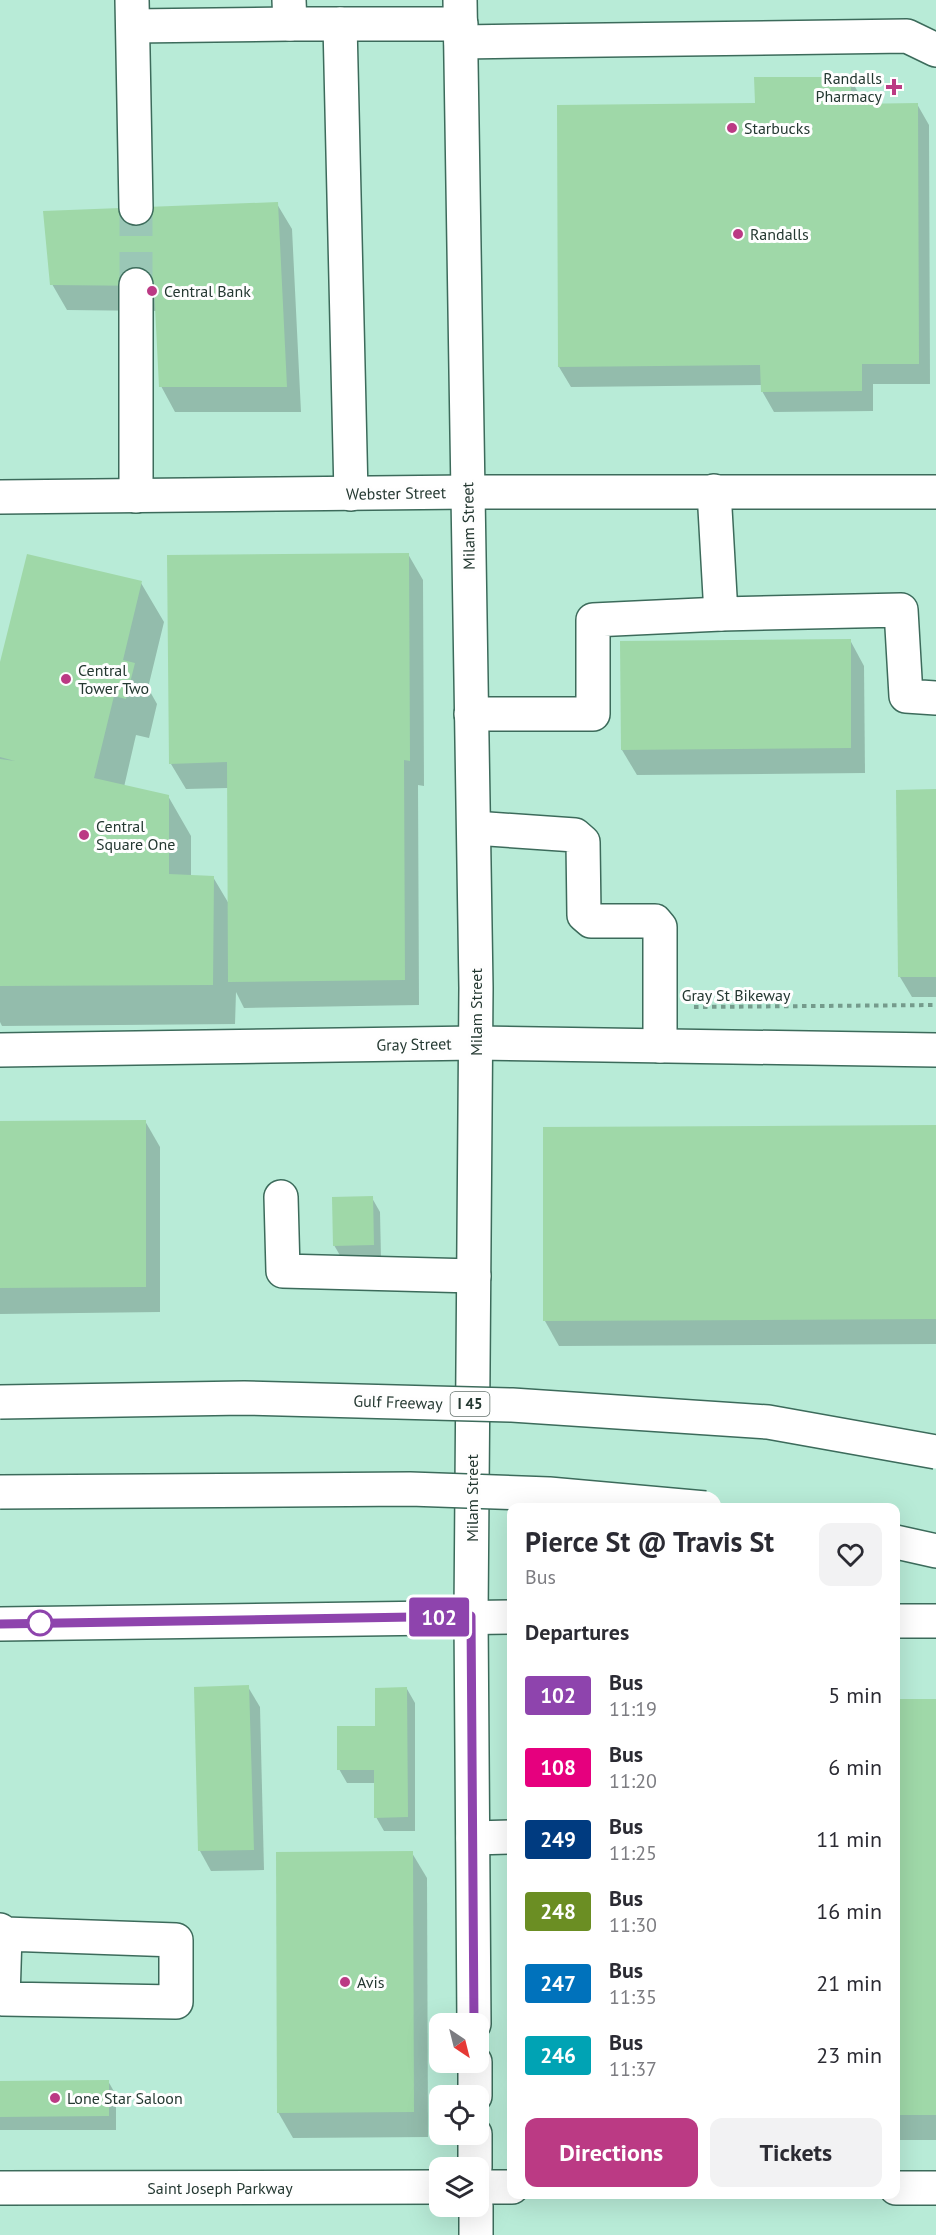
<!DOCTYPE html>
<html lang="en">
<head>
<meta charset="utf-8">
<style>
  body { margin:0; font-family:"PT Sans",sans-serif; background:#f2f2f3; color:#2b2b33; height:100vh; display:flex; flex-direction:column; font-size:22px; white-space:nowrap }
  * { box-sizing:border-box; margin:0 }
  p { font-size:20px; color:#7c7c81 }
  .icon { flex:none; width:33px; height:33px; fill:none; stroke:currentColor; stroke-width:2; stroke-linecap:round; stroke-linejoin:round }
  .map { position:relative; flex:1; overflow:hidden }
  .details { position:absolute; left:507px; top:1503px; width:393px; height:696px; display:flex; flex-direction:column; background:#fff; border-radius:12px; box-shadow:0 6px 24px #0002 }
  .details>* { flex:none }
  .badge { padding:0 12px; border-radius:4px; font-size:21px; line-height:39px }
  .needle { width:39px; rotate:145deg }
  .tools { position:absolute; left:429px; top:2013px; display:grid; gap:12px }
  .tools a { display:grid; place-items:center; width:60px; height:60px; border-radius:12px; background:#fff; box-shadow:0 6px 24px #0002; font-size:30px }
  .map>.badge { position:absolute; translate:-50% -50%; box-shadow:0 0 0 3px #fff }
  h2 { padding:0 18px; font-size:22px; line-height:54px }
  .round { display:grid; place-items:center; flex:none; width:63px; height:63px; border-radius:12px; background:#f2f2f3 }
  .summary { display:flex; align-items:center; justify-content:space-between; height:102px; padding:0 18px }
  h1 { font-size:28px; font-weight:800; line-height:45px }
  .primary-button { display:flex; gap:12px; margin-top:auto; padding:12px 18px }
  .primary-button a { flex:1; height:69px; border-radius:12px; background:#bb3a84; color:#fff; font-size:24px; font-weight:800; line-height:69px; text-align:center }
  .primary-button a+a { background:#f2f2f3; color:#2b2b33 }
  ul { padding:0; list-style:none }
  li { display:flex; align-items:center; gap:18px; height:72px; padding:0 18px }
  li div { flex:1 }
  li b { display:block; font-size:22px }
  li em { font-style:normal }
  li .badge { min-width:66px; font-weight:700; text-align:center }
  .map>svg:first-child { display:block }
</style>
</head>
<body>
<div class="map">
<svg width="936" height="2235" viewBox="0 0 936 2235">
  <rect width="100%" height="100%" fill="#b8ebd7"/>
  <g fill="#0003">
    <path d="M850,78l12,21v6l55,-1 12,21 1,259h-57v27l-99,1 -12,-21v-6l-191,2 -12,-20 197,-262z"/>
    <path d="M277,204l15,25 9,183h-126l-14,-26 -4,-75 -90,-1 -15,-26z"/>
    <path d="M408,554l15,26 1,206 -6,-1 1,220 -175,3 -8,-16 -1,32 -233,2 -2,-4v-354l141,-85 23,39 -16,66 9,16 -8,34 -13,-3 -12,52 44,9 23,40v40l22,1 16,27 -1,-116 -42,1 -15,-25z"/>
    <path d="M850,640l14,26 1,107 -228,2 -15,-25z"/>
    <path d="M936,791v206h-24l-12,-20z"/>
    <path d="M145,1121l15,26v165l-160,2v-192z"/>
    <path d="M936,1126v218l-377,2 -14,-25z"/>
    <path d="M372,1198l8,14 1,47h-39l-8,-14z"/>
    <path d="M248,1687l12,20 4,163 -53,1 -11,-20z"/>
    <path d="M407,1689l8,14v128h-31l-8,-14v-34h-29l-8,-14 38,-41z"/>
    <rect x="896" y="1700" width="40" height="440"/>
    <path d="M412,1853l15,25 1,259 -135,1 -15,-26z"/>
    <path d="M108,2081l8,14v35h-116v-47z"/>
  </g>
  <g fill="#9fd8a8">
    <path d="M754,77h97v27l67,-1 1,261h-57v27l-101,1 -1,-27 -202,2 -1,-262 198,-2z"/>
    <path d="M278,202l9,185h-128l-5,-101 -104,-1 -7,-74z"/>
    <path d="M409,553l1,208 -6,-1 1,220 -177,2 -1,-220 -58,2 -2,-209z"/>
    <path d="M27,554l115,27 -19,79 12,3 -9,36 -12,-3 -20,82 75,17v79l45,2 -1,109 -213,1v-227l15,2 -15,-4v-95z"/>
    <path d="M851,639v109l-230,2 -1,-109z"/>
    <path d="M936,789v188h-38l-2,-187z"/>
    <path d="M146,1120v167l-146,1v-167z"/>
    <path d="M936,1125v194l-393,2v-194z"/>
    <path d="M373,1196l1,49 -41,1 -1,-49z"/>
    <path d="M249,1685l5,165 -56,1 -4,-164z"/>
    <path d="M407,1687l1,130 -34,1v-48h-37v-44h38v-38z"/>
    <rect x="896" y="1699" width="40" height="416"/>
    <path d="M413,1851l1,261 -137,1 -1,-261z"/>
    <path d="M109,2080v36l-109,1v-36z"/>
  </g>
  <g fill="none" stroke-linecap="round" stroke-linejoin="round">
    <path stroke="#9ac7b6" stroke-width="33" stroke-dasharray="33 16" stroke-linecap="butt" d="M136,285v-77"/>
    <g stroke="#3c6b5b" stroke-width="36">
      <g id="minor">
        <path d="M132,0l4,208"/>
        <path d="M289,0l1,24h171"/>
        <path d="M340,24l11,470"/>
        <path d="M133,26l157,-2"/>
        <path d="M461,42l446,-6 29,14"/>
        <path d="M136,285v211"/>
        <path d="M714,491l7,123 180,-4 5,86 30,2"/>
        <path d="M471,714h122v-94l128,-6"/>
        <path d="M474,828l101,7 8,7 1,73 7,6h64l5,6v119"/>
        <path d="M281,1197l2,74 191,5"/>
        <path d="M473,1838l39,-1"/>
        <path d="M0,1930l5,4 171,6v62l-173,-3 2,-65"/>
        <path d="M478,2187h34"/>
        <path d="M0,2188l440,-1"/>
        <path d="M896,2188h40"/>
      </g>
    </g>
    <g stroke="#3c6b5b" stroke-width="36">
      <g id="major">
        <path d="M460,0l16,988 -5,628 3,408"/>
        <path d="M0,497l468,-5h468"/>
        <path d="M0,1050l476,-7 460,7"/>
        <path d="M896,1621h40"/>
        <path d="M0,1624l512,-7"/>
        <path d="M475,2062v34"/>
        <path d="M475,2134v34"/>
        <path d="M476,2206v29"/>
      </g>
    </g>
    <g stroke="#3c6b5b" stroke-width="36">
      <path id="highway" d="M896,1542l40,9"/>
    </g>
    <path stroke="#759b8c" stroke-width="4" stroke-dasharray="4.5 4.5" stroke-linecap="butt" d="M694,1007l242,-2"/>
    <use href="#minor" stroke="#fff" stroke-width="33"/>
    <use href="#major" stroke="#fff" stroke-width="33"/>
    <use href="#highway" stroke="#fff" stroke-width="33"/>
    <g stroke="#3c6b5b" stroke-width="36" stroke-linecap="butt">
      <g id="highway-bridge">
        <path d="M0,1402l244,-4 268,7 256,17 168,30"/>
        <path d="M0,1492l410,-3 139,5 156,14"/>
      </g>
    </g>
    <use href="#highway-bridge" stroke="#fff" stroke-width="33"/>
  </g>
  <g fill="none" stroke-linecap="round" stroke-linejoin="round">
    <g stroke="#fff" stroke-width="14">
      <path id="line" d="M0,1624l471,-8 3,408"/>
    </g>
    <use href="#line" stroke="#8e44ad" stroke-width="9"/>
  </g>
  <g fill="#bb3a84" stroke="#fefefe" stroke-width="2">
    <path d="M891 78h6v6h6v6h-6v6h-6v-6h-6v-6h6z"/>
    <circle cx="732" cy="128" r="6"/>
    <circle cx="738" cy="234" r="6"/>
    <circle cx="152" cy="291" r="6"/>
    <circle cx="66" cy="679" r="6"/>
    <circle cx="84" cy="835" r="6"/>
    <circle cx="345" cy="1982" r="6"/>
    <circle cx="55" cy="2098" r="6"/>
  </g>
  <circle fill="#fff" stroke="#8e44ad" stroke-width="3" cx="40" cy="1623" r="12"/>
  <g text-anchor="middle" stroke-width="6" stroke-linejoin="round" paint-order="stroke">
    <rect fill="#fefefe" stroke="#65736e" stroke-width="1.5" x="450.5" y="1392" width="39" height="24" rx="4.5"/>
    <g font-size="15" font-weight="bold" fill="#243831">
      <text x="470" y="1409">I 45</text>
    </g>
    <g font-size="16" fill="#243831" stroke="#fefefe" text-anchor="start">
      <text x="882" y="84" text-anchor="end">Randalls<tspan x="882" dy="18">Pharmacy</tspan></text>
      <text x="744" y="134">Starbucks</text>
      <text x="750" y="240">Randalls</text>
      <text x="164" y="297">Central Bank</text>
      <text x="78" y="676">Central<tspan x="78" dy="18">Tower Two</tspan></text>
      <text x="96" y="832">Central<tspan x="96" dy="18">Square One</tspan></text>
      <text x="357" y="1988">Avis</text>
      <text x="67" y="2104">Lone Star Saloon</text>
    </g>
    <g font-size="16" fill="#243831" stroke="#fefefe">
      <text transform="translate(396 493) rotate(-1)" y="6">Webster Street</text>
      <text transform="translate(468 526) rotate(-91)" y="6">Milam Street</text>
      <text x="736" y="1001">Gray St Bikeway</text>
      <text transform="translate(476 1012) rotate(-90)" y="6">Milam Street</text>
      <text transform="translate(414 1044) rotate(-1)" y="6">Gray Street</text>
      <text transform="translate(398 1402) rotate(2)" y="6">Gulf Freeway</text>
      <text transform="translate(472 1498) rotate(-90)" y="6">Milam Street</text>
      <text x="220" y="2194">Saint Joseph Parkway</text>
    </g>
  </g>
</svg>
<div class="tools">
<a><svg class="needle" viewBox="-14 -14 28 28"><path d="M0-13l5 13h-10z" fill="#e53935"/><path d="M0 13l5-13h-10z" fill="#7c7c81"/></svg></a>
<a><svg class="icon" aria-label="locate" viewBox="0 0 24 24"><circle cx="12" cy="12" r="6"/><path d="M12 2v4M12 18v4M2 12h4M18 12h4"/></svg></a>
<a><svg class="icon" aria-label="layers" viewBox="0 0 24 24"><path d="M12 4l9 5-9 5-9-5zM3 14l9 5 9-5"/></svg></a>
</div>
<b class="badge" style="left:439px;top:1617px;background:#8e44ad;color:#fff">102</b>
<section class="details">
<div class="summary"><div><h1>Pierce St @ Travis St</h1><p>Bus</p></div><a class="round"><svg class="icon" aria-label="heart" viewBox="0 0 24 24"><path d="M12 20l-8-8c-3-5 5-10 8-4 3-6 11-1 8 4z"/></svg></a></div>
<h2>Departures</h2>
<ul>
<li><span class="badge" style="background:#8e44ad;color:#fff">102</span><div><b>Bus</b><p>11:19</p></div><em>5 min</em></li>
<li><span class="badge" style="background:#e6007e;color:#fff">108</span><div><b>Bus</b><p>11:20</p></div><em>6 min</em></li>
<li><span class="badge" style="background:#003b80;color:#fff">249</span><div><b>Bus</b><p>11:25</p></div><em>11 min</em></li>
<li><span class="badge" style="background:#6b8e23;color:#fff">248</span><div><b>Bus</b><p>11:30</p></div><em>16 min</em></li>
<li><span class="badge" style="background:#0072bc;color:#fff">247</span><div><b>Bus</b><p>11:35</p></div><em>21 min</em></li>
<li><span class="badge" style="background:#00a3b4;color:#fff">246</span><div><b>Bus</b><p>11:37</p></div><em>23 min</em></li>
</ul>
<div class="primary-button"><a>Directions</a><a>Tickets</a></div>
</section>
</div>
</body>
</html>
